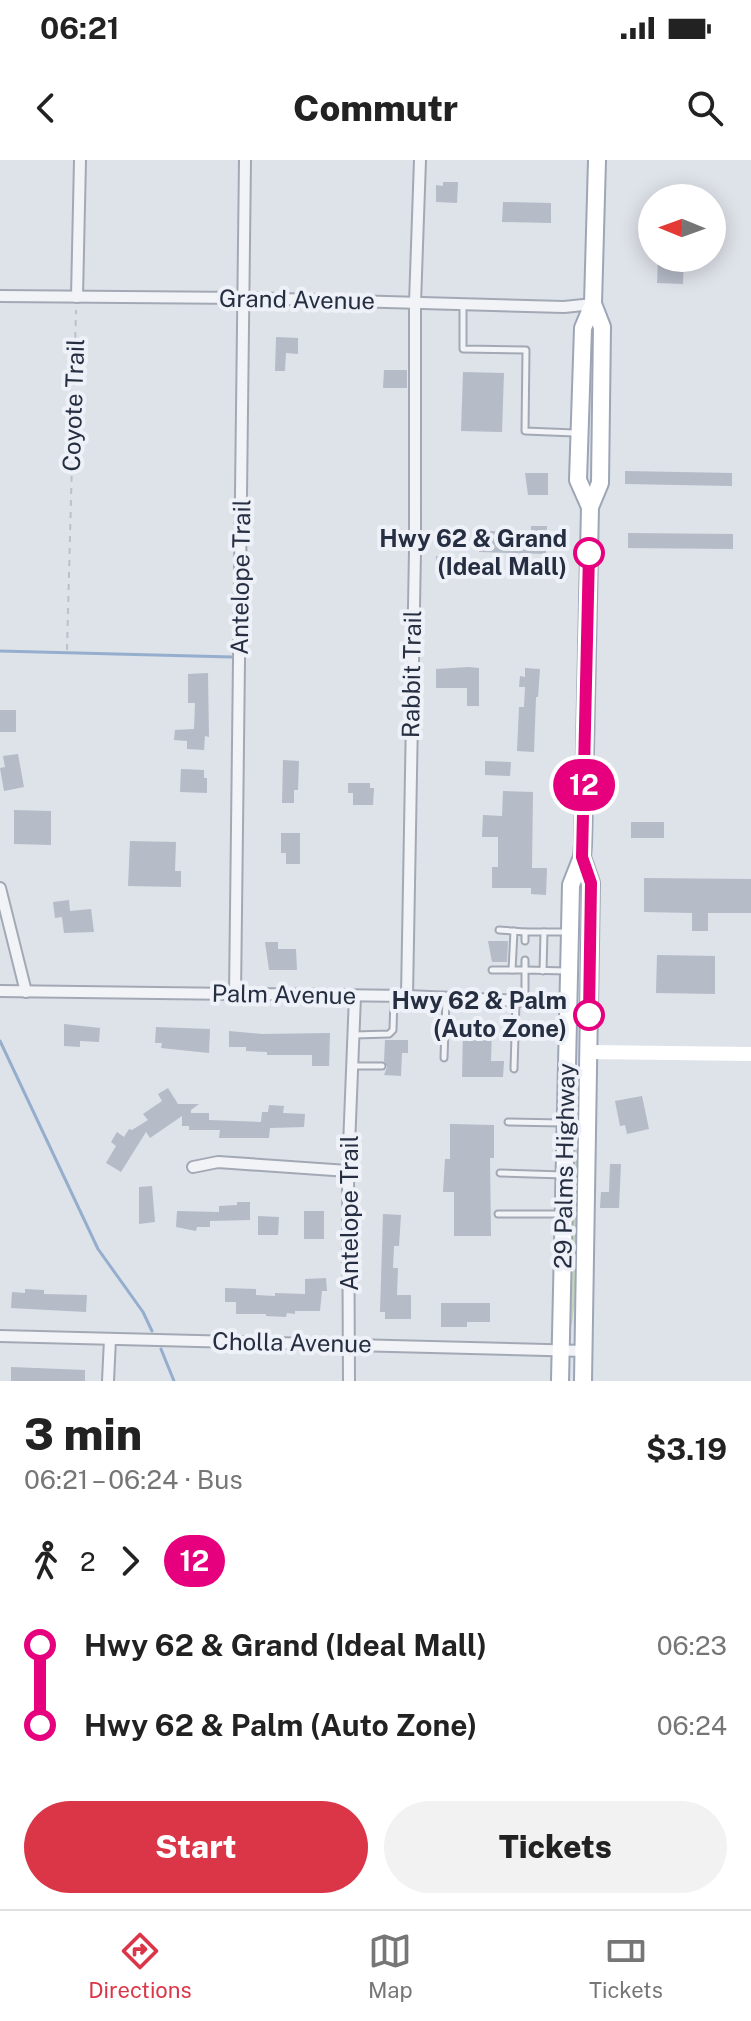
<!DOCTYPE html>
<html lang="en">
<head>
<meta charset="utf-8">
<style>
  body { margin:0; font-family:"Public Sans",sans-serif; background:#f2f2f2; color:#222; height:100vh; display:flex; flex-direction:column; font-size:30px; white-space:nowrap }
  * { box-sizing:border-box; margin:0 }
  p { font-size:26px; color:#767676 }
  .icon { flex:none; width:44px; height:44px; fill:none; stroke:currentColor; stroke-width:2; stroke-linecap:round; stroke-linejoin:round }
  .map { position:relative; height:1221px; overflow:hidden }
  .sheet { display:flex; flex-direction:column; background:#fff; flex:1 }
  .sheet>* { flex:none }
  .badge { padding:0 16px; border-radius:26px; font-size:28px; line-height:52px }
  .needle { width:52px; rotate:271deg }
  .buttons { position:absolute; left:638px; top:24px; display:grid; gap:16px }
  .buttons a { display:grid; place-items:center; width:88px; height:88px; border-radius:50%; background:#fff; box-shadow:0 4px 20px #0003; font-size:40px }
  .map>.badge { position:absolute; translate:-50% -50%; box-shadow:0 0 0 4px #fff }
  .legs { display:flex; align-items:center; gap:12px; height:88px; padding:0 24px; font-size:26px }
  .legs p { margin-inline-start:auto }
  .headline { display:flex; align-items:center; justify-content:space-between; height:136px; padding:0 24px }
  h1 { font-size:44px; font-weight:800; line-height:60px }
  .action { display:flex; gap:16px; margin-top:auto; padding:16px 24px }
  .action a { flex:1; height:92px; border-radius:48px; background:#db3648; color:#fff; font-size:32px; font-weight:800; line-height:92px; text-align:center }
  .action a+a { background:#f2f2f2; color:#222 }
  ul { padding:0 24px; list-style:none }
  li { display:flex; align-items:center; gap:28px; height:80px; font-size:30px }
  li i { display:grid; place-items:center; width:12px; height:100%; margin:0 10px; background:currentColor }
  li i::after { content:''; width:20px; height:20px; margin:-10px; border:6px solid; border-radius:50%; background:#fff }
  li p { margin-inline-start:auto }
  li:first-child i { background:linear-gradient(#0000 50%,currentColor 0) }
  li:last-child i { background:linear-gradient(currentColor 50%,#0000 0) }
  .status { display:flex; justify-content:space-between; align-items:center; height:56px; padding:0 40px; background:#fff; direction:ltr }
  .status svg { height:22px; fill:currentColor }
  header { display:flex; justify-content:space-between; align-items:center; height:104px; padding:0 24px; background:#fff; font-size:36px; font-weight:800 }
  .tab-bar { display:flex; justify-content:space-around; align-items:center; height:112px; border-top:2px solid #e0e0e0; background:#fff; font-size:22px; color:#767676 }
  .tab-bar a { display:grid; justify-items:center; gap:4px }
  .tab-bar .current { color:#db3648 }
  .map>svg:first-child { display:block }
</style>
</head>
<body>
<div class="status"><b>06:21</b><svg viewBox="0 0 49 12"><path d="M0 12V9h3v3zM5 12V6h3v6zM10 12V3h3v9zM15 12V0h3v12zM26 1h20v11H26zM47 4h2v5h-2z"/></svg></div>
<header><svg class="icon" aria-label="back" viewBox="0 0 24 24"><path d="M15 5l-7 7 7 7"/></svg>Commutr<svg class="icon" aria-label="search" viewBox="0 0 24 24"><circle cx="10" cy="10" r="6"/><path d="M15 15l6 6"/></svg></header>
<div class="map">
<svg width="751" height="1221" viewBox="0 0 751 1221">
  <rect width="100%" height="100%" fill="#dee2e9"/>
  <path fill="#c3d4be" d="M575,871l-1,100 4,32 -2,129 -4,32 -2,2z"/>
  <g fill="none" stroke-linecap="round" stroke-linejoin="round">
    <g stroke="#95aecd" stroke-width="3">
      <path d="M0,491l232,6"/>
      <path d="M0,881l98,208 45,63 9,19"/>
      <path d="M161,1189l13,32"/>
    </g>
  </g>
  <g fill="#b5bbc7">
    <path d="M443,22h15l-1,21 -21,-1v-17l7,1z"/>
    <path d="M503,42l48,1v20l-49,-1z"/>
    <path d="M658,98h26l-1,26 -26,-1z"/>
    <path d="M276,177l22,1v16l-12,-1 -1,18h-10z"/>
    <path d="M384,210h23v18h-24z"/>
    <path d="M463,212l41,1 -2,59 -41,-1z"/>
    <path d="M625,311l107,2v13l-107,-2z"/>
    <path d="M525,313h23v22h-20z"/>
    <path d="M531,366h16l-1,28 -67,-2 1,-21 51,1z"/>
    <path d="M628,373l105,1v15l-105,-1z"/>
    <path d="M436,396l18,1 -1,18 -17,-1z"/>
    <path d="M468,507l11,1v38h-12v-18h-31v-19z"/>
    <path d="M525,508l15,1 -2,28h-2l-2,55 -17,-1 2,-44h5l1,-20h-6l1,-11 5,1z"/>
    <path d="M208,513l1,64 -4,-1 -1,14 -17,-1v-8l-13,-1 1,-10 19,-1 1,-26h-7v-29z"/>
    <rect x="0" y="550" width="16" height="22"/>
    <path d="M18,594l6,33 -20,4 -4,-23 5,-1 -2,-11z"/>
    <path d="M283,600l16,1 -1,29h-4v13h-12z"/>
    <path d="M485,601l26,1 -1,14 -25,-1z"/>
    <path d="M181,609l23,1v8h3v15l-27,-1z"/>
    <path d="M348,623h22v5h4l-1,17h-20v-12h-5z"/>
    <path d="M503,631l30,1 -1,76h15l-1,27 -15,-1v-6h-39v-21h6v-30h-16l1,-22 19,1z"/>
    <path d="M14,650l37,1v34l-37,-1z"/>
    <rect x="631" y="662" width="33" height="16"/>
    <path d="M281,673h19v31h-14v-11h-5z"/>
    <path d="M130,681l46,1 -1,29h6v16l-53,-1z"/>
    <path d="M644,718l107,1v34h-43v18h-16v-18l-48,-1z"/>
    <path d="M69,740l1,11 21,-2 3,23 -30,1 -2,-16 -7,1 -2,-16z"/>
    <path d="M488,781h20l-1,21h-15z"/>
    <path d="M265,782h13v7h18l1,21h-28z"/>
    <path d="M657,795l58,1v38l-59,-1z"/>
    <path d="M64,864l36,4 -1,14 -19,-1v6l-16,-1z"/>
    <path d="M156,867l54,2 -1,24 -48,-5 1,-5h-7z"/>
    <path d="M463,867l29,1 -1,33h13l-1,16h-41z"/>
    <path d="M229,871l33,3 68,-1 -1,33h-17v-11h-45v-3l-21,-1v-4h-17z"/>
    <path d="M385,880h23v13h-6l-1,23 -17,-1 3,-8 -3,-6z"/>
    <path d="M168,928l10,16h21l-8,6v3h18v7l52,2 1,-10h6l1,-7 15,1 -1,7 22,1 -1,13 -34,1 -1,10h-50l1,-8h-31v-4h-7v-10l-32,22 -4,-6 -25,40 -15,-9 10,-17 -5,-4 6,-10 7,5 5,-8 3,1 16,-10 -5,-6 19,-13 -4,-7z"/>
    <path d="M642,936l7,33 -22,5 -2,-9 -5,1 -5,-25z"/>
    <path d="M450,964l44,1v33h-4l1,78h-37v-44h-11l2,-33h5z"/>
    <path d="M610,1004h11l-2,44h-19l1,-16h8z"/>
    <path d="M152,1026l3,36 -16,2v-37z"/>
    <path d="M237,1042h13v18l-40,1v6h-13l-1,4 -20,-4 1,-16 42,1v-6l18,-1z"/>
    <rect x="304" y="1051" width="20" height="28"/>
    <path d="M383,1054l18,1 -2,31h-5l-1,22h5l-1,27h14v24h-26v-7h-5z"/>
    <path d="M258,1056l21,1 -1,18h-20z"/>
    <path d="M326,1118l1,13h-5l-2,20h-25v3l-8,-1 -1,4 -20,-1v-2h-30v-12h-11v-14l31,1v6l19,1v-3l30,1v-15z"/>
    <path d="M25,1129l19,1v4l43,1 -1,17 -75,-4 1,-16 13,1z"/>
    <path d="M441,1143h49v19h-23v5h-26z"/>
    <path d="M11,1207l74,3v11h-74z"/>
  </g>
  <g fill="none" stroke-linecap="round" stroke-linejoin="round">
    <g stroke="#a3a9b4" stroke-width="9">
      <g id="lane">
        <path d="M463,144v45l63,1 -1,81 50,2"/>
        <path d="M499,770l26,2"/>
        <path d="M514,771l-2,39h13v-10"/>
        <path d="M525,781v-9h42"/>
        <path d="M492,810h20"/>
        <path d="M543,811l1,-39"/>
        <path d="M525,840v-30l42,1"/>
        <path d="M354,875l35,-1 4,-4 1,-33"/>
        <path d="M444,898l2,-59"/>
        <path d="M353,906h29"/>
        <path d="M514,909l2,-67"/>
        <path d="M508,962l55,1"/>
        <path d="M500,1013l63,2"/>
        <path d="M498,1054h63"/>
      </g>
    </g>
    <g stroke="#a3a9b4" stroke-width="14">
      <g id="street">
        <path d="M0,136l245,2 319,9 29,-3"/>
        <path d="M77,137l3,-137"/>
        <path d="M0,728l26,104"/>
        <path d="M0,831l407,5 161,7"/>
        <path d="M235,835l10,-835"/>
        <path d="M407,836l8,-445v-248l5,-143"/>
        <path d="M193,1007l25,-5 130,9"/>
        <path d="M0,1176l584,15"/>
        <path d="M108,1221l2,-42"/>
        <path d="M349,1221l-1,-210 7,-175"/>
      </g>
    </g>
    <g stroke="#9ca6b6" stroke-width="20">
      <g id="primary">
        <path d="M590,347l-12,-27 5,-152 10,-24 4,-144"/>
        <path d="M560,1221l11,-496 11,-28"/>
        <path d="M583,1221l8,-498 -9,-26 1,-12 7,-338 10,-24 2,-156 -9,-23"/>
      </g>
    </g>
    <path stroke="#bcc0c8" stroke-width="2" stroke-dasharray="6 6" stroke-linecap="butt" d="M67,490l9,-340"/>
    <use href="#lane" stroke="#f1f3f7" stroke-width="5"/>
    <use href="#street" stroke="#f1f3f7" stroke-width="10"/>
    <path stroke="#fff" stroke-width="14" d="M589,892l162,2"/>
    <use href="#primary" stroke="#fff" stroke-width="16"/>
  </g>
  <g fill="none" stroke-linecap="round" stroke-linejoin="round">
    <g stroke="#fff" stroke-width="18">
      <path id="line-1" d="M589,393l-7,304 9,26 -2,132"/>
    </g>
    <use href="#line-1" stroke="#e6007e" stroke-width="12"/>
  </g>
  <g fill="#fff" stroke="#e6007e" stroke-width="4">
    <circle cx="589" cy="393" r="14"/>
    <circle cx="589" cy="855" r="14"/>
  </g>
  <g text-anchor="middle" stroke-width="8" stroke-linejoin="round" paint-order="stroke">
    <g font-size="24" fill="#262f42" stroke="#eef1f7">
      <text transform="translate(297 140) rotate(1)" y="8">Grand Avenue</text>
      <text transform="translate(74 245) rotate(-88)" y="8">Coyote Trail</text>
      <text transform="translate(241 417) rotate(-89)" y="8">Antelope Trail</text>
      <text transform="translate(412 514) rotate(-89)" y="8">Rabbit Trail</text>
      <text transform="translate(284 835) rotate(1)" y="8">Palm Avenue</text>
      <text transform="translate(565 1006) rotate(-89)" y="8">29 Palms Highway</text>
      <text transform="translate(350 1053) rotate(-90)" y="8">Antelope Trail</text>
      <text transform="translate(292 1183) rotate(1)" y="8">Cholla Avenue</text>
    </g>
    <g font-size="24" font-weight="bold" fill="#262f42" stroke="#eef1f7" text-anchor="end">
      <text x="567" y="387">Hwy 62 &amp; Grand<tspan x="567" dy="28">(Ideal Mall)</tspan></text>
      <text x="567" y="849">Hwy 62 &amp; Palm<tspan x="567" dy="28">(Auto Zone)</tspan></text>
    </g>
  </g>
</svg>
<div class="buttons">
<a><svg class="needle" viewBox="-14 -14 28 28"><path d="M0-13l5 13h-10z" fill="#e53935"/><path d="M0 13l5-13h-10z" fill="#767676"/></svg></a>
</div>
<b class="badge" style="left:584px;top:625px;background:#e6007e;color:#fff">12</b>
</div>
<section class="sheet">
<div class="headline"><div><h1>3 min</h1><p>06:21 – 06:24 · Bus</p></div><b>$3.19</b></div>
<div class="legs"><svg class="icon" aria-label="walk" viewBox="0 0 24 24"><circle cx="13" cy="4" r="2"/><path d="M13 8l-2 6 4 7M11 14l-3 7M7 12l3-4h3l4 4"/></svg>2<svg class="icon" aria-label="forward" viewBox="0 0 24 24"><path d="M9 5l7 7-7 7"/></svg><b class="badge" style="background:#e6007e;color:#fff">12</b></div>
<ul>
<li><i style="color:#e6007e"></i><b>Hwy 62 &amp; Grand (Ideal Mall)</b><p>06:23</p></li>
<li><i style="color:#e6007e"></i><b>Hwy 62 &amp; Palm (Auto Zone)</b><p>06:24</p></li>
</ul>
<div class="action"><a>Start</a><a>Tickets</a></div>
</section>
<nav class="tab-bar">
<a class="current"><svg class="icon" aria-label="directions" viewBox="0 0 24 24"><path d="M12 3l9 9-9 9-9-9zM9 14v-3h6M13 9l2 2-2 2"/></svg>Directions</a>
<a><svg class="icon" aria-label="map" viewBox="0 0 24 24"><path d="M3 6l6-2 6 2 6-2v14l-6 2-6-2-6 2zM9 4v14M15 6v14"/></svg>Map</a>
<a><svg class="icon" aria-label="tickets" viewBox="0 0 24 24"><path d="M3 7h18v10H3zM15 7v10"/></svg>Tickets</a>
</nav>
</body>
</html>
